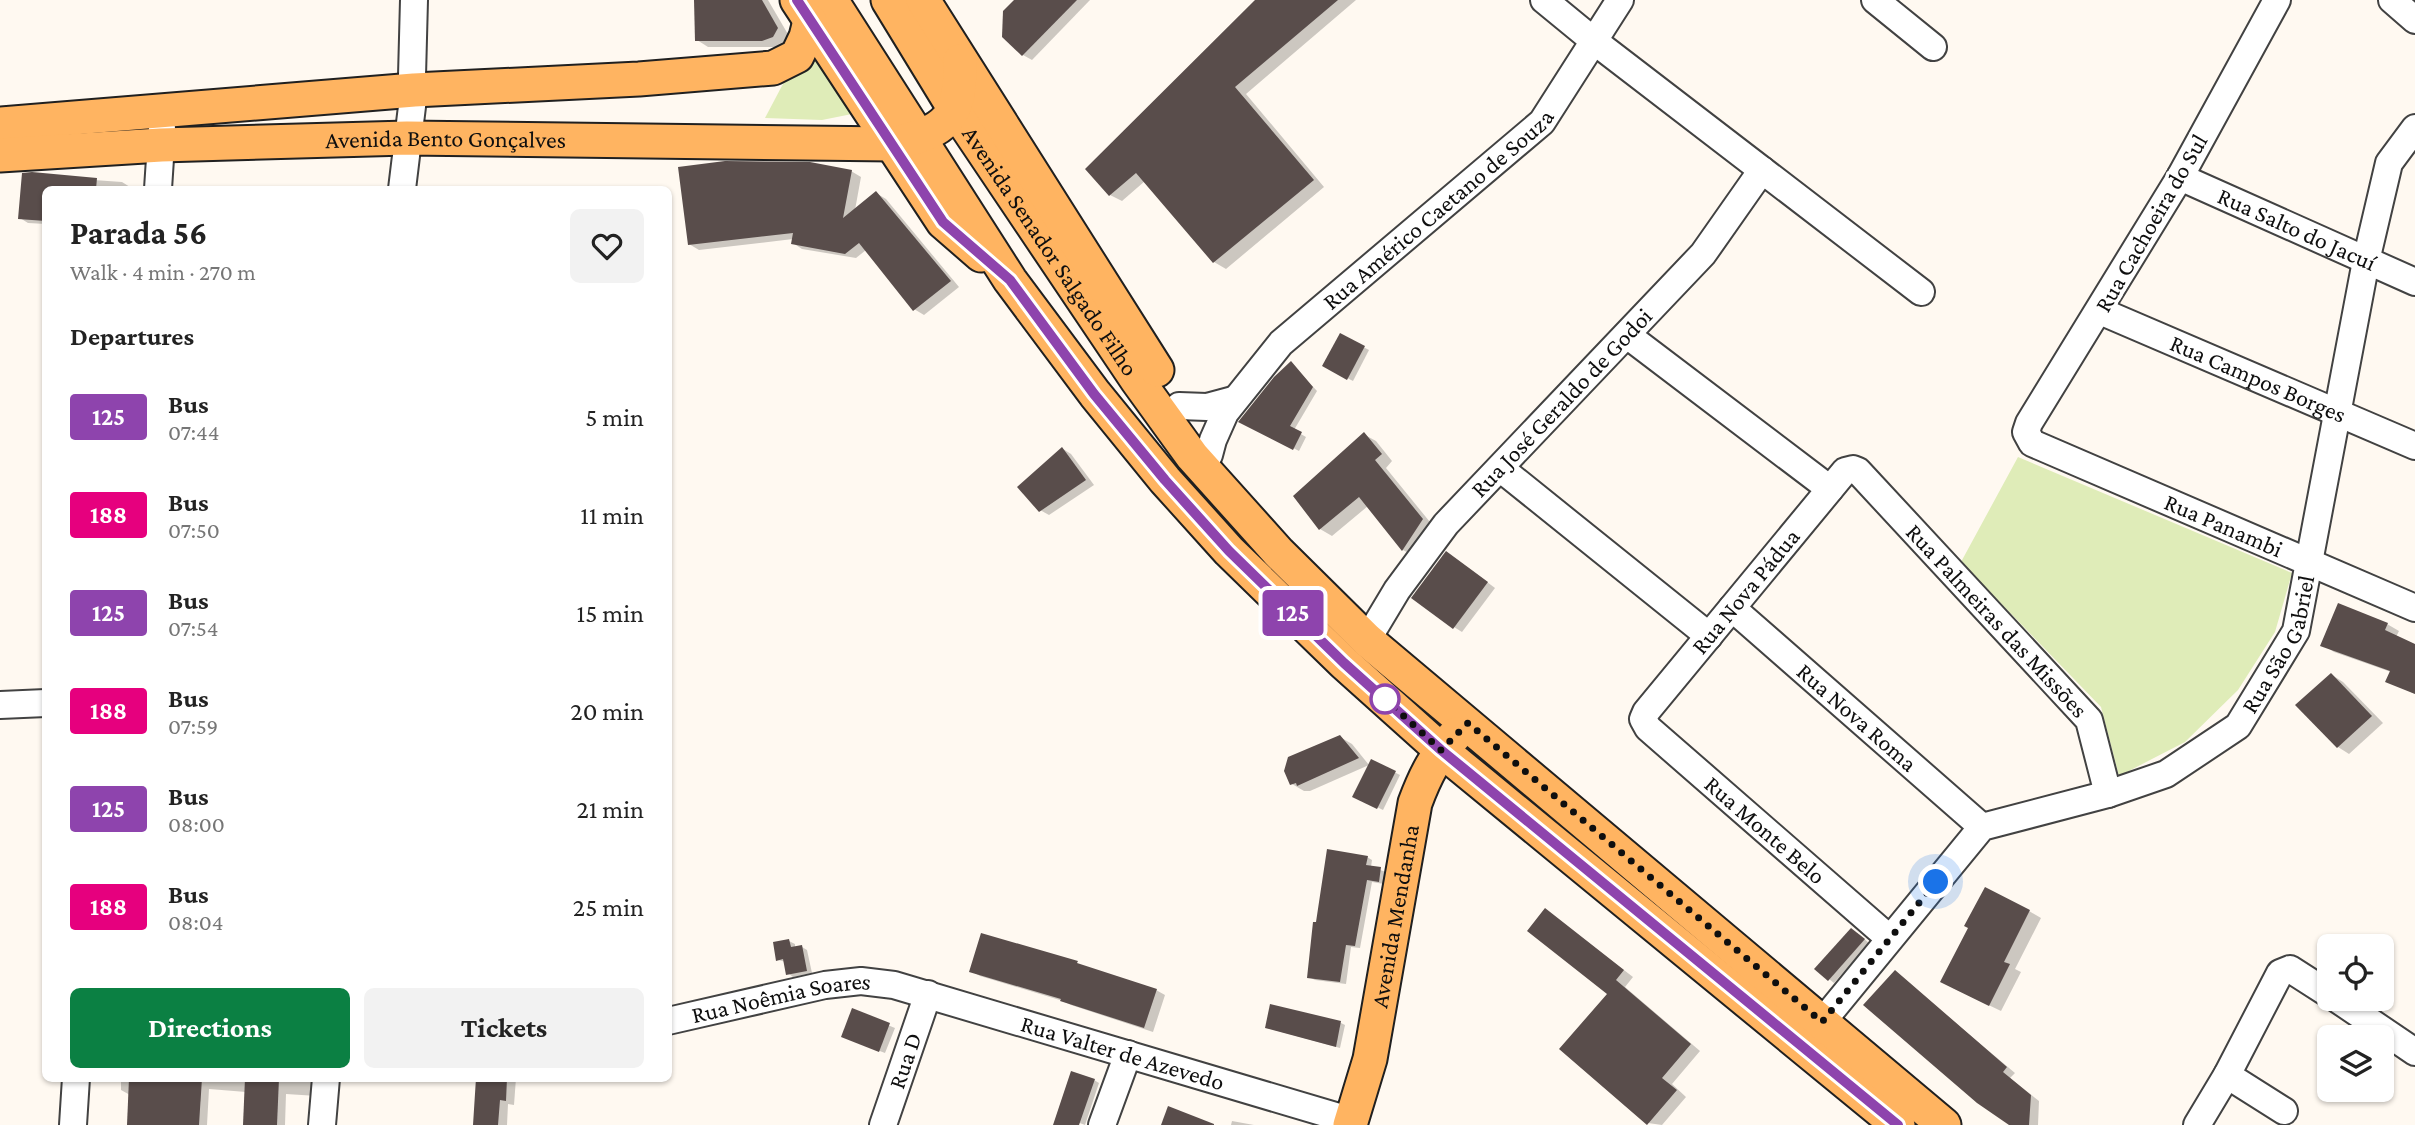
<!DOCTYPE html>
<html lang="en">
<head>
<meta charset="utf-8">
<style>
  body { margin:0; font-family:"Crimson Pro",serif; background:#f2f2f2; color:#222; height:100vh; display:flex; flex-direction:column; font-size:26px; white-space:nowrap }
  * { box-sizing:border-box; margin:0 }
  p { font-size:23px; color:#767676 }
  .icon { flex:none; width:38px; height:38px; fill:none; stroke:currentColor; stroke-width:2; stroke-linecap:round; stroke-linejoin:round }
  .map { position:relative; flex:1; overflow:hidden }
  .drawer { position:absolute; left:42px; top:186px; width:630px; height:896px; display:flex; flex-direction:column; background:#fff; border-radius:10px; box-shadow:0 2px 5px #0004 }
  .drawer>* { flex:none }
  .badge { padding:0 14px; border-radius:5px; font-size:24px; line-height:46px }
  .controls { position:absolute; left:2317px; top:934px; display:grid; gap:14px }
  .controls a { display:grid; place-items:center; width:77px; height:77px; border-radius:10px; background:#fff; box-shadow:0 2px 5px #0004; font-size:35px }
  .you { position:absolute; width:35px; height:35px; margin:-18px; border:5px solid #fff; border-radius:50%; background:#1a73e8; box-shadow:0 0 0 10px #1a73e833 }
  .map>.badge { position:absolute; translate:-50% -50%; box-shadow:0 0 0 4px #fff }
  h2 { padding:0 28px; font-size:26px; line-height:63px }
  .round { display:grid; place-items:center; flex:none; width:74px; height:74px; border-radius:10px; background:#f2f2f2 }
  .summary { display:flex; align-items:center; justify-content:space-between; height:119px; padding:0 28px }
  h1 { font-size:33px; font-weight:700; line-height:52px }
  .button { display:flex; gap:14px; margin-top:auto; padding:14px 28px }
  .button a { flex:1; height:80px; border-radius:10px; background:#0b8043; color:#fff; font-size:28px; font-weight:700; line-height:80px; text-align:center }
  .button a+a { background:#f2f2f2; color:#222 }
  ul { padding:0; list-style:none }
  li { display:flex; align-items:center; gap:21px; height:98px; padding:0 28px }
  li div { flex:1 }
  li b { display:block; font-size:26px }
  li em { font-style:normal }
  li .badge { min-width:77px; font-weight:700; text-align:center }
  .map>svg:first-child { display:block }
</style>
</head>
<body>
<div class="map">
<svg width="2415" height="1125" viewBox="0 0 2415 1125">
  <rect width="100%" height="100%" fill="#fff9f1"/>
  <g fill="#dfecb8">
    <path d="M822,56l35,57 -35,7 -57,-2 19,-36z"/>
    <path d="M2018,457l274,116 -17,59 -37,58 -53,52 -66,34 -18,-69 -140,-145z"/>
  </g>
  <g fill="#0003">
    <path d="M696,0h72l21,36 -4,8 -10,3h-67l-11,-7z"/>
    <path d="M1016,0h74l-58,60 -9,-5 -19,-19z"/>
    <path d="M1258,0h98l-110,94 78,93 -98,82 -12,-7 -69,-81 -23,20 -12,-6z"/>
    <path d="M851,171l10,6 -6,33 21,-17 10,6 73,88 -35,28 -10,-6 -48,-59 -10,8 -54,-9 -9,-6v-4l-94,11 -10,-6z"/>
    <path d="M23,175l99,7 8,5 -1,2h-83v35l-18,-1 -8,-5z"/>
    <path d="M1340,335l29,15 -16,31 -29,-15z"/>
    <path d="M1291,363l26,28 -23,39 12,7 -7,14 -58,-30z"/>
    <path d="M1365,435l11,6 16,20 -6,7 48,59 -20,29 -11,-6 -35,-44 -36,30 -12,-7z"/>
    <path d="M1063,449l8,5 23,31 -45,30 -9,-5z"/>
    <path d="M1455,558l40,30 -33,44 -8,-5z"/>
    <path d="M2387,624l12,7 -3,6 19,9v48l-28,-13 4,-9 -57,-20 -11,-7z"/>
    <path d="M2332,675l11,7 40,41 -34,31 -11,-7z"/>
    <path d="M1340,737l12,7 17,21 -59,26h-6l-12,-7z"/>
    <path d="M1372,761l28,14 -17,35 -28,-14z"/>
    <path d="M1367,857l5,3 -1,7 15,5 -2,12 -12,-2 -12,66 -9,-1 -5,37 -31,-4 -6,-3 9,-53z"/>
    <path d="M1546,910l87,67 -8,10 75,64 -28,33 14,13 -24,28 -14,-2 -39,-129z"/>
    <path d="M2029,911l12,7 -26,51 6,3 -20,39 -48,-23z"/>
    <path d="M1857,933l12,10 -35,40 -5,-4z"/>
    <path d="M789,941l6,3v4l7,-1 5,3 5,23 -19,4 -5,-4 -2,-11 -8,-2z"/>
    <path d="M971,971l185,19 9,5 -12,37 -82,-27 -8,-4 -83,-25z"/>
    <path d="M1895,972l120,101 -5,5 29,23 -1,24h-26z"/>
    <path d="M853,1011l42,17 -10,25 -37,-14z"/>
    <path d="M1341,1023l4,2 -5,23 -73,-20z"/>
    <path d="M121,1078h197l-1,18 -31,-2 -1,31h-40l1,-33 -37,-3 -2,36h-78l1,-30 -9,-5z"/>
    <path d="M478,1078h38l-2,27 -6,-1 -1,21h-33z"/>
    <path d="M1094,1080l5,3 -14,42 -21,-8z"/>
    <path d="M1232,1121l22,4h-23z"/>
  </g>
  <g fill="#594d4b">
    <path d="M694,0h68l16,28 -5,9 -11,4h-67z"/>
    <path d="M1014,0h63l-55,56 -20,-19 1,-26z"/>
    <path d="M1255,0h83l-103,87 79,93 -101,83 -77,-90 -27,23 -24,-27z"/>
    <path d="M725,161l85,1 42,8 -9,48 33,-27 75,90 -38,30 -54,-68 -14,11 -54,-10 2,-11 -105,12 -10,-78z"/>
    <path d="M32,172l65,6 -1,11h-50v32l-28,-2 4,-46z"/>
    <path d="M1340,333l25,13 -18,34 -25,-14z"/>
    <path d="M1291,361l22,26 -23,39 12,6 -9,18 -55,-28 36,-45z"/>
    <path d="M1364,432l18,22 -7,6 48,59 -21,32 -43,-54 -40,33 -26,-34z"/>
    <path d="M1062,447l24,33 -47,32 -22,-25z"/>
    <path d="M1446,551l42,31 -35,47 -42,-31z"/>
    <path d="M2338,603l50,20 -3,7 30,14v50l-30,-12 5,-11 -70,-25z"/>
    <path d="M2331,673l41,43 -35,32 -42,-43z"/>
    <path d="M1340,735l19,23 -62,28 -1,-3 -6,2 -6,-14 4,-14z"/>
    <path d="M1371,759l25,12 -19,38 -25,-12z"/>
    <path d="M1327,849l41,7 -2,9 15,2 -2,15 -12,-2 -12,66 -9,-1 -6,37 -33,-4 6,-56h3z"/>
    <path d="M1985,887l45,23 -26,52 6,2 -21,42 -49,-24 28,-54 -4,-2z"/>
    <path d="M1545,908l79,62 -8,10 75,64 -29,34 15,12 -30,35 -88,-76 48,-55 -80,-63z"/>
    <path d="M1851,928l14,11 -37,42 -14,-12z"/>
    <path d="M981,933l97,28 -1,2 80,26 -13,39 -84,-27 1,-2 -92,-27z"/>
    <path d="M789,939l2,8 11,-2 5,26 -21,4 -3,-16 -7,2 -3,-19z"/>
    <path d="M1895,970l112,97 -4,5 28,23 -2,30h-20l-32,-22 -114,-98z"/>
    <path d="M1270,1004l71,17 -5,26 -71,-19z"/>
    <path d="M852,1008l38,15 -11,29 -38,-15z"/>
    <path d="M1071,1071l24,8 -16,46h-26z"/>
    <path d="M129,1078h73l-3,47h-72z"/>
    <path d="M245,1078h34l-2,47h-34z"/>
    <path d="M476,1078h31l-1,23 -6,-1 -2,25h-25z"/>
    <path d="M1168,1106l46,18v1h-53z"/>
  </g>
  <g fill="none" stroke-linecap="round" stroke-linejoin="round">
    <g stroke="#424242" stroke-width="30">
      <g id="minor">
        <path d="M1544,0l50,41 327,251"/>
        <path d="M1875,0l58,47"/>
        <path id="s1" d="M2277,0l-97,177 -151,246 -3,9 6,11 383,165"/>
        <path d="M2392,0l23,20"/>
        <path id="s2" d="M2180,177l235,105"/>
        <path d="M158,189l4,-61"/>
        <path d="M402,189l12,-99 -2,-14 2,-76"/>
        <path id="s3" d="M2100,311l315,135"/>
        <path d="M1627,335l203,154"/>
        <path d="M1179,406l28,1 26,-7"/>
        <path id="s4" d="M1209,455l4,-15 12,-27 56,-70 261,-221 78,-122"/>
        <path d="M1500,468l209,168"/>
        <path id="s5" d="M1732,608l250,219"/>
        <path id="s6" d="M1367,640l30,-50 49,-66 257,-270 59,-84"/>
        <path d="M0,705l46,-2"/>
        <path id="s7" d="M1889,938l-241,-210 -5,-9 3,-7 199,-241 8,-2 5,2 231,249 19,74"/>
        <path d="M2337,999l78,53"/>
        <path id="s8" d="M668,1021l157,-36 36,-4 33,4 458,136"/>
        <path id="s9" d="M1822,1022l160,-195 126,-33 58,-20 72,-48 58,-95 70,-370 23,-98 26,-35"/>
        <path d="M2227,1075l57,36"/>
        <path d="M73,1125l3,-47"/>
        <path d="M322,1125l4,-47"/>
        <path id="s10" d="M883,1125l45,-131"/>
        <path d="M1102,1125l26,-71"/>
        <path d="M2197,1125l30,-50 53,-102 10,-4 39,25"/>
      </g>
    </g>
    <g stroke="#202020" stroke-width="37">
      <g id="major">
        <path d="M797,0l146,222 38,33"/>
        <path d="M831,0l179,280 85,114 70,86 64,71 115,112 97,87 457,375"/>
        <path id="s11" d="M888,0l66,108 183,272 55,76 87,97 88,87 577,485"/>
        <path d="M923,0l234,370"/>
        <path d="M0,124l414,-34 225,-11 134,-11 24,-12 9,-19 4,-16"/>
        <path id="s12" d="M0,155l161,-10 246,-7 485,6c54,-13 69,-24 68,-83"/>
        <path id="s13" d="M1350,1125l20,-66 45,-256c10,-27 21,-49 41,-69"/>
      </g>
    </g>
    <use href="#minor" stroke="#fff" stroke-width="26"/>
    <use href="#major" stroke="#ffb461" stroke-width="33"/>
  </g>
  <g fill="none" stroke-linecap="round" stroke-linejoin="round">
    <g stroke="#fff" stroke-width="16">
      <path id="line" d="M797,0l146,222 67,58 84,114 71,86 64,71 115,112 97,87 457,375"/>
    </g>
    <use href="#line" stroke="#8e44ad" stroke-width="10"/>
    <path stroke="#0f0f0f" stroke-width="7" stroke-dasharray="0 12.6" d="M1385,699l56,51 27,-27 354,299 114,-140"/>
  </g>
  <circle fill="#fff" stroke="#8e44ad" stroke-width="3.5" cx="1385" cy="699" r="14"/>
  <g text-anchor="middle" stroke-width="7" stroke-linejoin="round" paint-order="stroke">
    <g font-size="24" fill="#0f0f0f" stroke="#fff">
      <text dy="8" stroke="none"><textPath href="#s12" startOffset="446">Avenida Bento Gonçalves</textPath></text>
      <text dy="8" stroke="none"><textPath href="#s4" startOffset="341">Rua Américo Caetano de Souza</textPath></text>
      <text transform="translate(2151 223) rotate(-60)" y="8">Rua Cachoeira do Sul</text>
      <text dy="8" stroke="none"><textPath href="#s2" startOffset="128">Rua Salto do Jacuí</textPath></text>
      <text dy="8" stroke="none"><textPath href="#s11" startOffset="299">Avenida Senador Salgado Filho</textPath></text>
      <text dy="8" stroke="none"><textPath href="#s3" startOffset="172">Rua Campos Borges</textPath></text>
      <text dy="8" stroke="none"><textPath href="#s6" startOffset="308">Rua José Geraldo de Godoi</textPath></text>
      <text dy="8" stroke="none"><textPath href="#s1" startOffset="721">Rua Panambi</textPath></text>
      <text dy="8" stroke="none"><textPath href="#s7" startOffset="494">Rua Nova Pádua</textPath></text>
      <text dy="8" stroke="none"><textPath href="#s7" startOffset="868">Rua Palmeiras das Missões</textPath></text>
      <text dy="8" stroke="none"><textPath href="#s9" startOffset="623">Rua São Gabriel</textPath></text>
      <text dy="8" stroke="none"><textPath href="#s5" startOffset="166">Rua Nova Roma</textPath></text>
      <text transform="translate(1765 830) rotate(41)" y="8">Rua Monte Belo</text>
      <text dy="8" stroke="none"><textPath href="#s13" startOffset="214">Avenida Mendanha</textPath></text>
      <text dy="8" stroke="none"><textPath href="#s8" startOffset="116">Rua Noêmia Soares</textPath></text>
      <text dy="8" stroke="none"><textPath href="#s8" startOffset="469">Rua Valter de Azevedo</textPath></text>
      <text dy="8" stroke="none"><textPath href="#s10" startOffset="68">Rua D</textPath></text>
    </g>
  </g>
</svg>
<div class="controls">
<a><svg class="icon" aria-label="locate" viewBox="0 0 24 24"><circle cx="12" cy="12" r="6"/><path d="M12 2v4M12 18v4M2 12h4M18 12h4"/></svg></a>
<a><svg class="icon" aria-label="layers" viewBox="0 0 24 24"><path d="M12 4l9 5-9 5-9-5zM3 14l9 5 9-5"/></svg></a>
</div>
<div class="you" style="left:1936px;top:882px"></div>
<b class="badge" style="left:1293px;top:613px;background:#8e44ad;color:#fff">125</b>
<section class="drawer">
<div class="summary"><div><h1>Parada 56</h1><p>Walk · 4 min · 270 m</p></div><a class="round"><svg class="icon" aria-label="heart" viewBox="0 0 24 24"><path d="M12 20l-8-8c-3-5 5-10 8-4 3-6 11-1 8 4z"/></svg></a></div>
<h2>Departures</h2>
<ul>
<li><span class="badge" style="background:#8e44ad;color:#fff">125</span><div><b>Bus</b><p>07:44</p></div><em>5 min</em></li>
<li><span class="badge" style="background:#e6007e;color:#fff">188</span><div><b>Bus</b><p>07:50</p></div><em>11 min</em></li>
<li><span class="badge" style="background:#8e44ad;color:#fff">125</span><div><b>Bus</b><p>07:54</p></div><em>15 min</em></li>
<li><span class="badge" style="background:#e6007e;color:#fff">188</span><div><b>Bus</b><p>07:59</p></div><em>20 min</em></li>
<li><span class="badge" style="background:#8e44ad;color:#fff">125</span><div><b>Bus</b><p>08:00</p></div><em>21 min</em></li>
<li><span class="badge" style="background:#e6007e;color:#fff">188</span><div><b>Bus</b><p>08:04</p></div><em>25 min</em></li>
</ul>
<div class="button"><a>Directions</a><a>Tickets</a></div>
</section>
</div>
</body>
</html>
